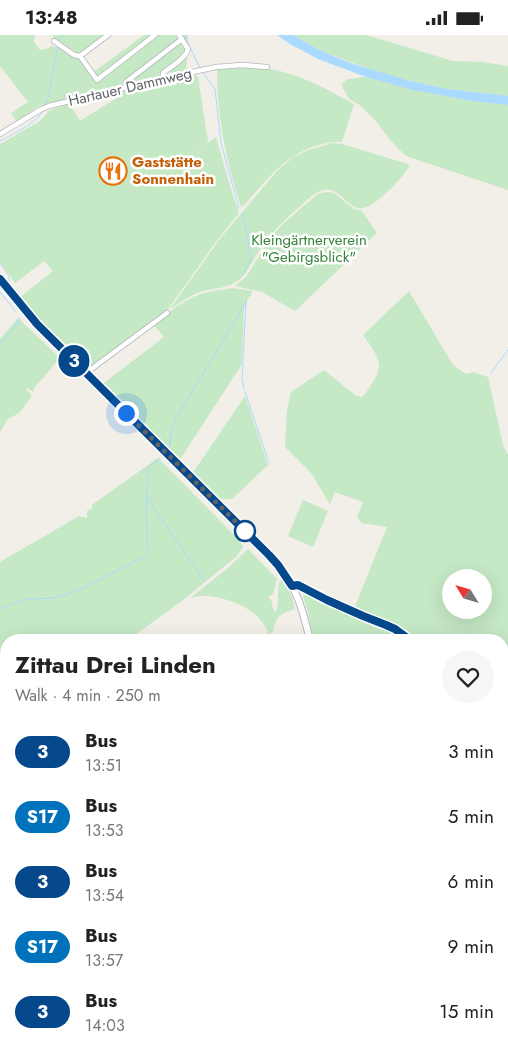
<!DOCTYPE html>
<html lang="en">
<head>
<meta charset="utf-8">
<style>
  body { margin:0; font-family:Jost,sans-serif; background:#f6f6f6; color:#222; height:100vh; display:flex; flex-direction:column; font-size:19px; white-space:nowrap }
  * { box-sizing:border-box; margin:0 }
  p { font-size:16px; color:#767676 }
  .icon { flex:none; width:28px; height:28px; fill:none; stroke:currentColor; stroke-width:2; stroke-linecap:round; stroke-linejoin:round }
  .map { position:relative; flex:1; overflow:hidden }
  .drawer { position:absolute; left:0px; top:599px; width:509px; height:421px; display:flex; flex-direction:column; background:#fff; border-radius:20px 20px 0 0; box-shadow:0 5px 20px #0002 }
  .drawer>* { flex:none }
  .badge { padding:0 10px; border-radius:16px; font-size:18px; line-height:32px }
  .needle { width:32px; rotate:307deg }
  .buttons { position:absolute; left:442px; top:534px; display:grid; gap:10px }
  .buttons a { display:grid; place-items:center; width:50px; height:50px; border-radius:50%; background:#fff; box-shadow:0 5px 20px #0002; font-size:25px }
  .you { position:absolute; width:25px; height:25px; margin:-12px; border:4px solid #fff; border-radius:50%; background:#1a73e8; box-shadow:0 0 0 8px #1a73e833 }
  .map>.badge { position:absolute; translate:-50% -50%; box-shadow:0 0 0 2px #fff }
  .round { display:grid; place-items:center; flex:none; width:52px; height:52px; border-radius:26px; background:#f6f6f6 }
  .headline { display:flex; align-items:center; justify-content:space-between; height:85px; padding:0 15px }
  h1 { font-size:24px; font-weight:700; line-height:38px }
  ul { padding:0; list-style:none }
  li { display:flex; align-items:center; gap:15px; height:65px; padding:0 15px }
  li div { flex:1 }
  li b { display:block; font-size:19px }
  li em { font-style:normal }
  li .badge { min-width:55px; font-weight:700; text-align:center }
  .status { display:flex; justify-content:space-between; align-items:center; height:35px; padding:0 25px; background:#fff; direction:ltr }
  .status svg { height:14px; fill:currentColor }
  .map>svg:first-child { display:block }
</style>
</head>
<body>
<div class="status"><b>13:48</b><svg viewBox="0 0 49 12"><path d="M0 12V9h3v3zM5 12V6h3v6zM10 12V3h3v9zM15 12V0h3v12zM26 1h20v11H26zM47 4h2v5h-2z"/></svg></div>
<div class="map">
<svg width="508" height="1019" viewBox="0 0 508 1019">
  <rect width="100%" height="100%" fill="#f1efe8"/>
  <g fill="#c5e8c5" fill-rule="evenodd">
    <path d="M0,0h35l-1,7 6,8 10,-2v-2l11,2 19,11 11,15 53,-39h44l-2,37 -84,18 -63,16 -22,16 -6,-9 17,-11 -28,-36z"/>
    <path d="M53,0h52l-25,19 -3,-1 -24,-16z"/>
    <path d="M293,0h73l87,26 29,1 26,4v30l-61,-7 -40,-9 -30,-8 -56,-21z"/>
    <path d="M241,32c9,1 18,0 27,2 31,4 60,21 86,35l-12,38c-8,-1 -15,1 -23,3 -34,9 -52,35 -75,60l-3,2c-15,-46 -24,-89 -24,-138z"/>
    <path d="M193,39l5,3 10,65 -47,32 55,-37 13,46 10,30 -24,30 -49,69 -81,59 -47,-47 -20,-25 35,-28 -9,-10 -29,22 -15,-21v-118l40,-23 9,-10 20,-8 11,18 40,-25 -3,-6z"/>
    <path d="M366,42l106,24 36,4v85l-102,-34 -14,-14 -17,-22 -14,-14 -12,-7 -8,-15 7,-5z"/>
    <path d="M332,108l10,1 66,20 1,3c-7,11 -38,46 -52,41 -15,-6 -20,-25 -39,-16 -6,3 -11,8 -15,12 -17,14 -32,29 -44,47 -6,8 -10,19 -17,26 -12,13 -30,10 -45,16 -10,4 -18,11 -27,16l49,-69 56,-67 17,-15 14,-7z"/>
    <path d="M329,157l5,1 20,16 8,2 15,22 -82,78 -33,-19 -27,-6 11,-9 25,-40 12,-13 30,-26 7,-5z"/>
    <path d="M233,253l20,3 -9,16 -2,57 -63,97 -79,-75 64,-49 -11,-13c14,-10 29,-23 45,-29 11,-4 23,-5 35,-7z"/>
    <path d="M409,256l44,74 13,9 7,-2 15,5 15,68 5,10v237l-2,8 -3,-2 -1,-58h-86l-11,-10 -12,-7 -39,-14 33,-82 -25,-4 -5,-6 6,-15 -28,-10 -5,12 -19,-31 -26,-26 2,-36 4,-19 33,-22 32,26 6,1c6,-6 17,-22 17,-31 0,-10 -10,-23 -16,-31zM451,542h33v33h-33z"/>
    <path d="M18,283l42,40 -25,29 -2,5 -5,-4 -2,1 6,7 -13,17 -11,6 -8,13v-93z"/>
    <path d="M245,361l23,69 -36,34h-15l-15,-15 1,-1 -5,-2 -6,-7z"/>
    <path d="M158,423l81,82 4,7 -6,9 -54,44 -55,40h-122v78l-6,3v-159l79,-46 8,2v-7l5,-3v-3z"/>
    <path d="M303,465l25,11 -15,36 -25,-11z"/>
    <path d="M248,514l29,30 -4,15 -5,3 4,5v4l3,6 2,-2 2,-28 3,-2 10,17 3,12c-15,5 -19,7 -22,23l-5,2c-6,-24 -40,-37 -62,-38 -5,-1 -11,1 -16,2l38,-30z"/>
    <path d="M308,559l66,33 15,5 13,8h-88l-7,-31 -4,-12 1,-2z"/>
    <path d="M503,671l5,3v199l-5,4v36z"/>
    <path d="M6,688v305l-6,-4v-298z"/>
    <path d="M502,934l3,2 3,-1v37l-5,2z"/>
    <path d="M0,992l6,5v17h14v5h-20z"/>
    <path d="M51,1014h97l2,5h-94z"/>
  </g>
  <g fill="#aadaff">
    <path d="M277,0h16l28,16 32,13 54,16 40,9 61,7v9l-36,-4 -59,-11 -47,-13 -48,-18 -28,-15z"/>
    <path d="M508,873v62l-3,1 -2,-2v-11l3,-5 2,-16 -2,-8 1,-7 -2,-6v-4z"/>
    <path d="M136,1014h56l5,5h-71z"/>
  </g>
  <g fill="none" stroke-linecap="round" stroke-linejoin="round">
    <g stroke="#aadaff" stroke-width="1">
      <path d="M184,0l16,33"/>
      <path d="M59,8l2,-8"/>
      <path d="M202,36l13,18 6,54 18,65"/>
      <path d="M45,71l4,-12 9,-47"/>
      <path d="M0,106c11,-6 39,-19 43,-31"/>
      <path d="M243,178l8,45 -8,17"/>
      <path d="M0,228c4,7 13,14 8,21"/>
      <path d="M2,255l1,-1"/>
      <path d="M0,257l16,20"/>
      <path d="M0,309l18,-21 2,-5"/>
      <path d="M491,338l17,-23"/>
      <path d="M244,354l-2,-10 4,-78"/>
      <path d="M245,357l24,71"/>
      <path d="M169,415l2,-17 5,-15 70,-115"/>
      <path d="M147,463l58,84"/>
      <path d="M0,574l26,-10 29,-1 22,-7 55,-28 12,-6 4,-4 -2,-47 3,-39 11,-9"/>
      <path d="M0,626l6,4"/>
      <path d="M17,1019l1,-5"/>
      <path d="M115,1019l1,-5"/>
    </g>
    <g stroke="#b5b8bc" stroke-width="6">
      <g id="minor">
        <path d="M54,6l20,14 6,1 28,-21"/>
        <path d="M80,21l17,24 58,-45"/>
        <path d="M164,43l-1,-5c9,-7 22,-14 25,-24l-9,-14"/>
        <path d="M126,47l56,-43"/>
        <path d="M0,99l40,-24 9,-4 115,-28 52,-11 26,-2 25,2"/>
        <path d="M86,338l81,-60"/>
        <path d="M292,551l6,-1 29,15 59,24 9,5 15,11"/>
        <path d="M502,667l6,2"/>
        <path d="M463,1019l12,-3 4,1 1,2"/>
      </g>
    </g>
    <g stroke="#b6babf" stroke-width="8">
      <g id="secondary">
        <path d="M0,244l37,45 208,207c17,17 34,33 46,54 10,16 14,36 19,55"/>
        <path d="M411,1014l2,5"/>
      </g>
    </g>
    <use href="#minor" stroke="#fff" stroke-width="4.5"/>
    <use href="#secondary" stroke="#fff" stroke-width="6"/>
  </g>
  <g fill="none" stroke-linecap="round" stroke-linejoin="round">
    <g stroke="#fff" stroke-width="11">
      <path id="line" d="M0,244l37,45 232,231 9,10 14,21 6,-1 29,15 36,16 23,9 9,4 15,11"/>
    </g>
    <use href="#line" stroke="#05498c" stroke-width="8"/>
    <path stroke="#5f6368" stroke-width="5" stroke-dasharray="0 9" d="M126,378l119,118"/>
  </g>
  <defs>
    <g id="restaurant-ring" transform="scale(1.4375)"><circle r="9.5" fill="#fff" stroke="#e8710a" stroke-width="1.5"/><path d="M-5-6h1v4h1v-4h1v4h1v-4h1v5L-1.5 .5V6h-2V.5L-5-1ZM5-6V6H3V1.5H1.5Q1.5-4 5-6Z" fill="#e8710a"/></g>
  </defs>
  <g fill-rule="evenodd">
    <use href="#restaurant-ring" x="113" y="136"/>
  </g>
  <circle fill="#fff" stroke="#05498c" stroke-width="2.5" cx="245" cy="496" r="10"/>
  <g text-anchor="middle" stroke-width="5" stroke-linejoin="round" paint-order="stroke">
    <g font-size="15" fill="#5f6368" stroke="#fff">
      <text transform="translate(130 52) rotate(-13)" y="5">Hartauer Dammweg</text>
    </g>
    <g font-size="15" font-weight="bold" fill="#c56008" stroke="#fff" text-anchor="start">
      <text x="132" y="132">Gaststätte<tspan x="132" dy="17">Sonnenhain</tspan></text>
    </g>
    <g font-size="15" fill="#348238" stroke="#fff">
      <text x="309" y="210">Kleingärtnerverein<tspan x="309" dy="17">"Gebirgsblick"</tspan></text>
    </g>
  </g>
</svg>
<div class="buttons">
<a><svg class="needle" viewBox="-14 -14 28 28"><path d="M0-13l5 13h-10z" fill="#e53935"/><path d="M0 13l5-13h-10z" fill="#767676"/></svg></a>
</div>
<div class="you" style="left:126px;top:378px"></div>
<b class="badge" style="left:74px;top:326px;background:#05498c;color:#fff">3</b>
<section class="drawer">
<div class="headline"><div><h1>Zittau Drei Linden</h1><p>Walk · 4 min · 250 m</p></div><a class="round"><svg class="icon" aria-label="heart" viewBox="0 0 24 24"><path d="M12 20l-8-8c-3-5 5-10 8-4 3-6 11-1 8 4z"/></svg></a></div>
<ul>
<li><span class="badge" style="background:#05498c;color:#fff">3</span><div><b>Bus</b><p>13:51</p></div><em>3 min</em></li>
<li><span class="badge" style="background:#0072bc;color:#fff">S17</span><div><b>Bus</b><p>13:53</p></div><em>5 min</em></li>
<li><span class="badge" style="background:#05498c;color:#fff">3</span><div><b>Bus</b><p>13:54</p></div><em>6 min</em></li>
<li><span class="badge" style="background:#0072bc;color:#fff">S17</span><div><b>Bus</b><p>13:57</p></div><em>9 min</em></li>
<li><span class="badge" style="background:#05498c;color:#fff">3</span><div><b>Bus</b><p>14:03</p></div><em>15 min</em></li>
</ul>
</section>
</div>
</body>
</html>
